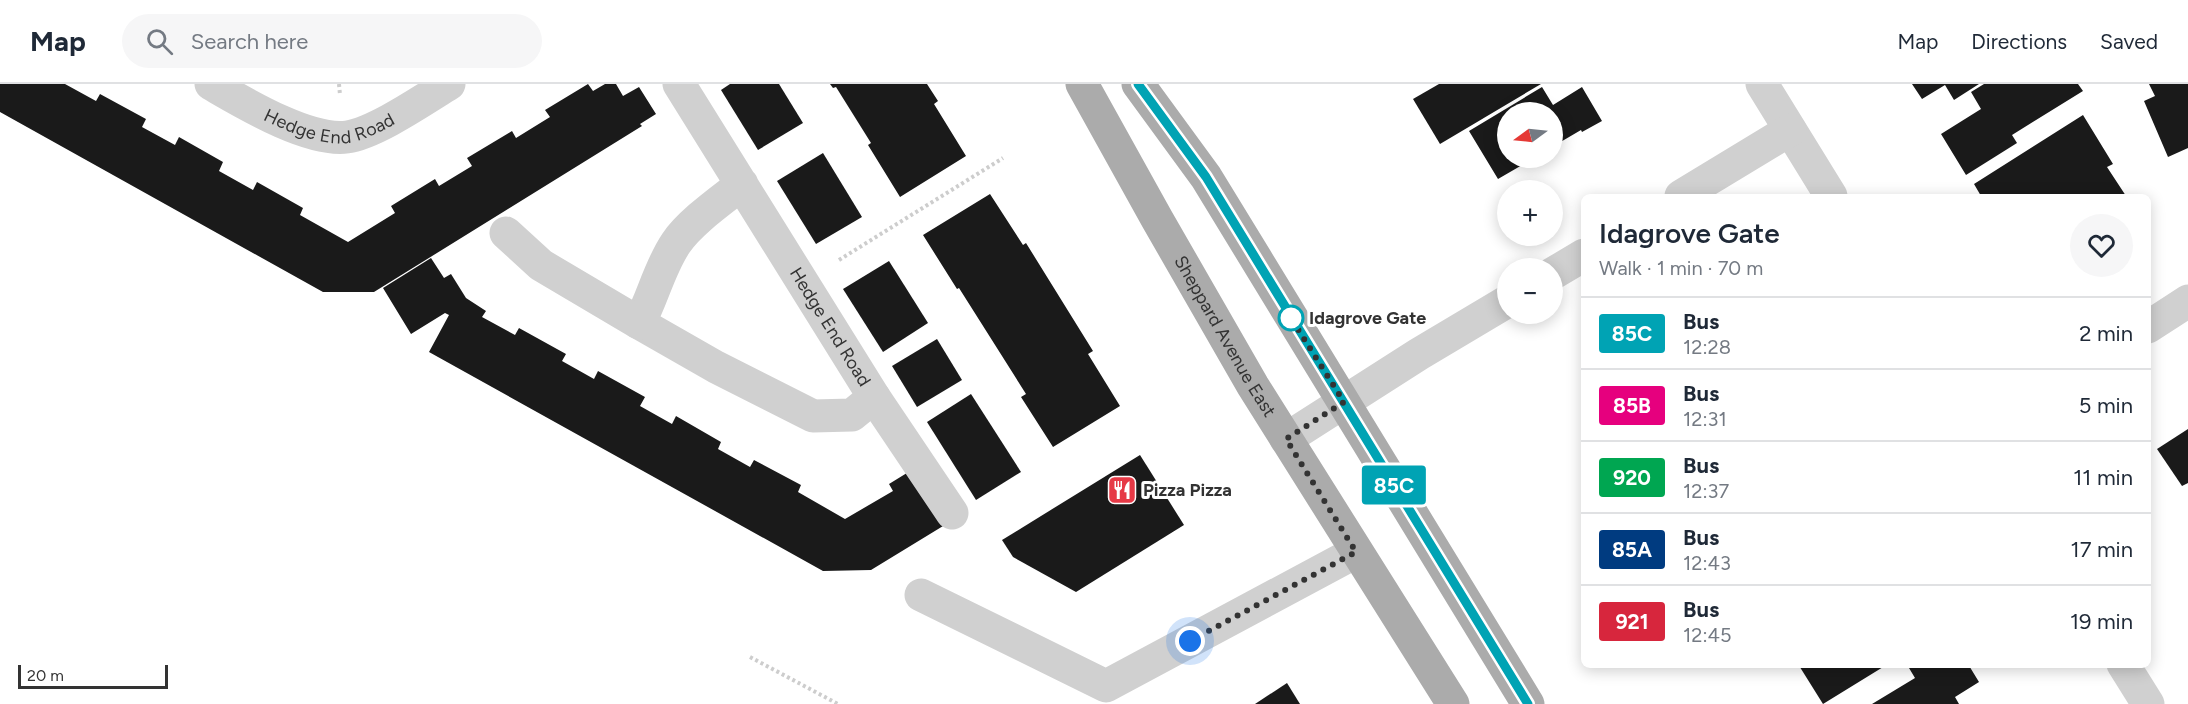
<!DOCTYPE html>
<html lang="en">
<head>
<meta charset="utf-8">
<style>
  body { margin:0; font-family:Figtree,sans-serif; background:#f6f6f7; color:#1f2937; height:100vh; display:flex; flex-direction:column; font-size:22px; white-space:nowrap }
  * { box-sizing:border-box; margin:0 }
  p { font-size:20px; color:#747a83 }
  .icon { flex:none; width:33px; height:33px; fill:none; stroke:currentColor; stroke-width:2; stroke-linecap:round; stroke-linejoin:round }
  .map { position:relative; flex:1; overflow:hidden }
  .details { position:absolute; left:1581px; top:110px; width:570px; height:474px; display:flex; flex-direction:column; background:#fff; border-radius:9px; box-shadow:0 3px 15px #0003 }
  .details>* { flex:none }
  .badge { padding:0 12px; border-radius:4px; font-size:21px; line-height:39px }
  .needle { width:39px; rotate:255deg }
  .buttons { position:absolute; left:1497px; top:18px; display:grid; gap:12px }
  .buttons a { display:grid; place-items:center; width:66px; height:66px; border-radius:50%; background:#fff; box-shadow:0 3px 15px #0003; font-size:30px }
  .scale { position:absolute; left:18px; bottom:15px; width:150px; box-sizing:border-box; padding-left:6px; border:3px solid #333; border-top:0; font-size:16px; line-height:21px; white-space:nowrap; color:#333; -webkit-text-stroke:4px #fff; paint-order:stroke }
  .you { position:absolute; width:30px; height:30px; margin:-15px; border:4px solid #fff; border-radius:50%; background:#1a73e8; box-shadow:0 0 0 9px #1a73e833 }
  .map>.badge { position:absolute; translate:-50% -50%; box-shadow:0 0 0 3px #fff }
  .round { display:grid; place-items:center; flex:none; width:63px; height:63px; border-radius:32px; background:#f6f6f7 }
  .head { display:flex; align-items:center; justify-content:space-between; height:102px; padding:0 18px }
  h1 { font-size:28px; font-weight:600; line-height:45px }
  ul { padding:0; list-style:none }
  li { display:flex; align-items:center; gap:18px; height:72px; padding:0 18px; border-top:2px solid #e0e1e3 }
  li div { flex:1 }
  li b { display:block; font-size:22px }
  li em { font-style:normal }
  li .badge { min-width:66px; font-weight:700; text-align:center }
  header { display:flex; align-items:center; gap:36px; box-sizing:border-box; height:84px; padding:0 30px; background:#fff; border-bottom:2px solid #e0e1e3 }
  header strong { font-size:28px }
  nav { display:flex; gap:33px; margin-inline-start:auto; font-size:21px }
  .search { width:420px; height:54px; background:#f6f6f7; display:flex; align-items:center; gap:15px; box-sizing:border-box; padding:0 21px; border-radius:33px; color:#747a83; font-size:22px }
  .map>svg:first-child { display:block }
</style>
</head>
<body>
<header>
<strong>Map</strong>
<div class="search"><svg class="icon" aria-label="search" viewBox="0 0 24 24"><circle cx="10" cy="10" r="6"/><path d="M15 15l6 6"/></svg>Search here</div>
<nav><a>Map</a><a>Directions</a><a>Saved</a></nav>
</header>
<div class="map">
<svg width="2188" height="620" viewBox="0 0 2188 620">
  <rect width="100%" height="100%" fill="#fff"/>
  <g fill="#1a1a1a">
    <path d="M0,0h65l31,17 4,-7 46,25 -4,8 33,18 4,-8 44,25 -4,9 34,19 4,-8 46,26 -3,7 48,27 47,-29 -4,-7 44,-27 4,7 33,-20 -5,-8 45,-27 4,7 34,-21 -5,-7 43,-26 5,7 12,-7h11l7,12 16,-9 17,27 -16,10 2,2 -268,166h-51l-323,-180z"/>
    <path d="M730,0h49l24,39 -45,27 -37,-60z"/>
    <path d="M830,0h97l11,17 -4,3 32,52 -66,41 -32,-52 3,-2 -35,-56 -3,1z"/>
    <path d="M1439,0h102l-101,60 -27,-45z"/>
    <path d="M1912,0h67l-25,16 -9,-15 -23,14z"/>
    <path d="M1984,0h94l5,7 -71,44 5,8 -51,32 -25,-41 40,-25 -10,-17z"/>
    <path d="M2149,0h39v64l-20,9 -24,-56 11,-5z"/>
    <path d="M1542,3l11,18 29,-18 20,34 -20,11 -1,-2 -29,17v-35h-44v46h26l-36,21 -29,-48z"/>
    <path d="M2083,31l30,49 -6,3 19,29h-145l-7,-12z"/>
    <path d="M823,69l39,64 -46,27 -39,-63z"/>
    <path d="M990,110l33,51 3,-2 67,108 -5,3 32,52 -67,41 -32,-50 5,-3 -67,-106 -2,1 -34,-54z"/>
    <path d="M431,174l13,20 7,-4 15,24 20,13 -4,6 33,18 4,-7 47,26 -4,7 32,18 4,-8 47,26 -5,9 32,18 4,-8 45,26 -3,7 32,18 4,-7 47,25 -3,7 47,27 48,-28 -4,-7 26,-16 33,55 -77,47 -48,1 -394,-219 20,-37 -4,-2 -34,21 -28,-46z"/>
    <path d="M889,177l39,62 -45,29 -40,-63z"/>
    <path d="M937,255l25,41 -45,27 -25,-41z"/>
    <path d="M971,310l50,78 -45,28 -49,-78z"/>
    <path d="M2188,345v54l-6,3 -25,-37z"/>
    <path d="M1140,371l44,70 -108,67 -63,-35 -11,-17z"/>
    <path d="M1798,580h90l-65,40z"/>
    <path d="M1916,580h52l11,18 -24,15 4,7h-87l43,-26 -6,-10z"/>
    <path d="M1287,599l13,21h-45z"/>
  </g>
  <g fill="none" stroke-linecap="round" stroke-linejoin="round">
    <g stroke="#cdcdcd" stroke-width="4" stroke-dasharray="3 3" stroke-linecap="butt">
      <path d="M339,0l1,11"/>
      <path d="M839,176l164,-102"/>
      <path d="M750,573l88,47"/>
    </g>
    <g stroke="#d0d0d0" stroke-width="33">
      <path id="s1" d="M211,0c33,19 97,58 136,53 28,-4 76,-37 102,-53"/>
      <path id="s2" d="M679,0l195,313 -22,18 -39,1 -97,-49 -77,-44c14,-25 20,-55 37,-80 14,-21 46,-43 66,-59"/>
      <path d="M1762,0l69,112"/>
      <path d="M1681,112l109,-66"/>
      <path d="M506,149l35,32 98,58"/>
      <path d="M1552,190l32,-19"/>
      <path d="M2148,243l40,-26"/>
      <path d="M874,313l78,116"/>
      <path d="M1286,355l133,-85 89,-53"/>
      <path d="M921,511l185,91 250,-134"/>
      <path d="M2123,580l25,40"/>
    </g>
    <g stroke="#ababab" stroke-width="33">
      <path id="s3" d="M1082,0l75,135 96,167 200,318"/>
      <path d="M1138,0l68,93 322,527"/>
    </g>
  </g>
  <g fill="none" stroke-linecap="round" stroke-linejoin="round">
    <g stroke="#fff" stroke-width="14">
      <path id="line" d="M1138,0l68,93 322,527"/>
    </g>
    <use href="#line" stroke="#00a3b4" stroke-width="9"/>
    <path stroke="#333" stroke-width="6" stroke-dasharray="0 10.8" d="M1190,557l166,-89 -70,-113 58,-37 -57,-90 4,6"/>
  </g>
  <defs>
    <g id="restaurant-square" transform="scale(1.5)"><rect x="-9" y="-9" width="18" height="18" rx="4" fill="#e63946" stroke="#fff"/><path d="M-5-6h1v4h1v-4h1v4h1v-4h1v5L-1.5 .5V6h-2V.5L-5-1ZM5-6V6H3V1.5H1.5Q1.5-4 5-6Z" fill="#fff"/></g>
  </defs>
  <g fill-rule="evenodd">
    <use href="#restaurant-square" x="1122" y="406"/>
  </g>
  <circle fill="#fff" stroke="#00a3b4" stroke-width="3" cx="1291" cy="234" r="12"/>
  <g text-anchor="middle" stroke-width="6" stroke-linejoin="round" paint-order="stroke">
    <g font-size="18" fill="#333" stroke="#fff">
      <text dy="6" stroke="none"><textPath href="#s1" startOffset="130">Hedge End Road</textPath></text>
      <text dy="6" stroke="none"><textPath href="#s2" startOffset="286">Hedge End Road</textPath></text>
      <text dy="6" stroke="none"><textPath href="#s3" startOffset="290">Sheppard Avenue East</textPath></text>
    </g>
    <g font-size="18" font-weight="bold" fill="#333" stroke="#fff" text-anchor="start">
      <text x="1309" y="240">Idagrove Gate</text>
    </g>
    <g font-size="18" font-weight="bold" fill="#333" stroke="#fff" text-anchor="start">
      <text x="1143" y="412">Pizza Pizza</text>
    </g>
  </g>
</svg>
<div class="buttons">
<a><svg class="needle" viewBox="-14 -14 28 28"><path d="M0-13l5 13h-10z" fill="#e53935"/><path d="M0 13l5-13h-10z" fill="#747a83"/></svg></a>
<a>+</a>
<a>−</a>
</div>
<div class="scale">20 m</div>
<div class="you" style="left:1190px;top:557px"></div>
<b class="badge" style="left:1394px;top:401px;background:#00a3b4;color:#fff">85C</b>
<section class="details">
<div class="head"><div><h1>Idagrove Gate</h1><p>Walk · 1 min · 70 m</p></div><a class="round"><svg class="icon" aria-label="heart" viewBox="0 0 24 24"><path d="M12 20l-8-8c-3-5 5-10 8-4 3-6 11-1 8 4z"/></svg></a></div>
<ul>
<li><span class="badge" style="background:#00a3b4;color:#fff">85C</span><div><b>Bus</b><p>12:28</p></div><em>2 min</em></li>
<li><span class="badge" style="background:#e6007e;color:#fff">85B</span><div><b>Bus</b><p>12:31</p></div><em>5 min</em></li>
<li><span class="badge" style="background:#00a651;color:#fff">920</span><div><b>Bus</b><p>12:37</p></div><em>11 min</em></li>
<li><span class="badge" style="background:#003b80;color:#fff">85A</span><div><b>Bus</b><p>12:43</p></div><em>17 min</em></li>
<li><span class="badge" style="background:#d7263d;color:#fff">921</span><div><b>Bus</b><p>12:45</p></div><em>19 min</em></li>
</ul>
</section>
</div>
</body>
</html>
